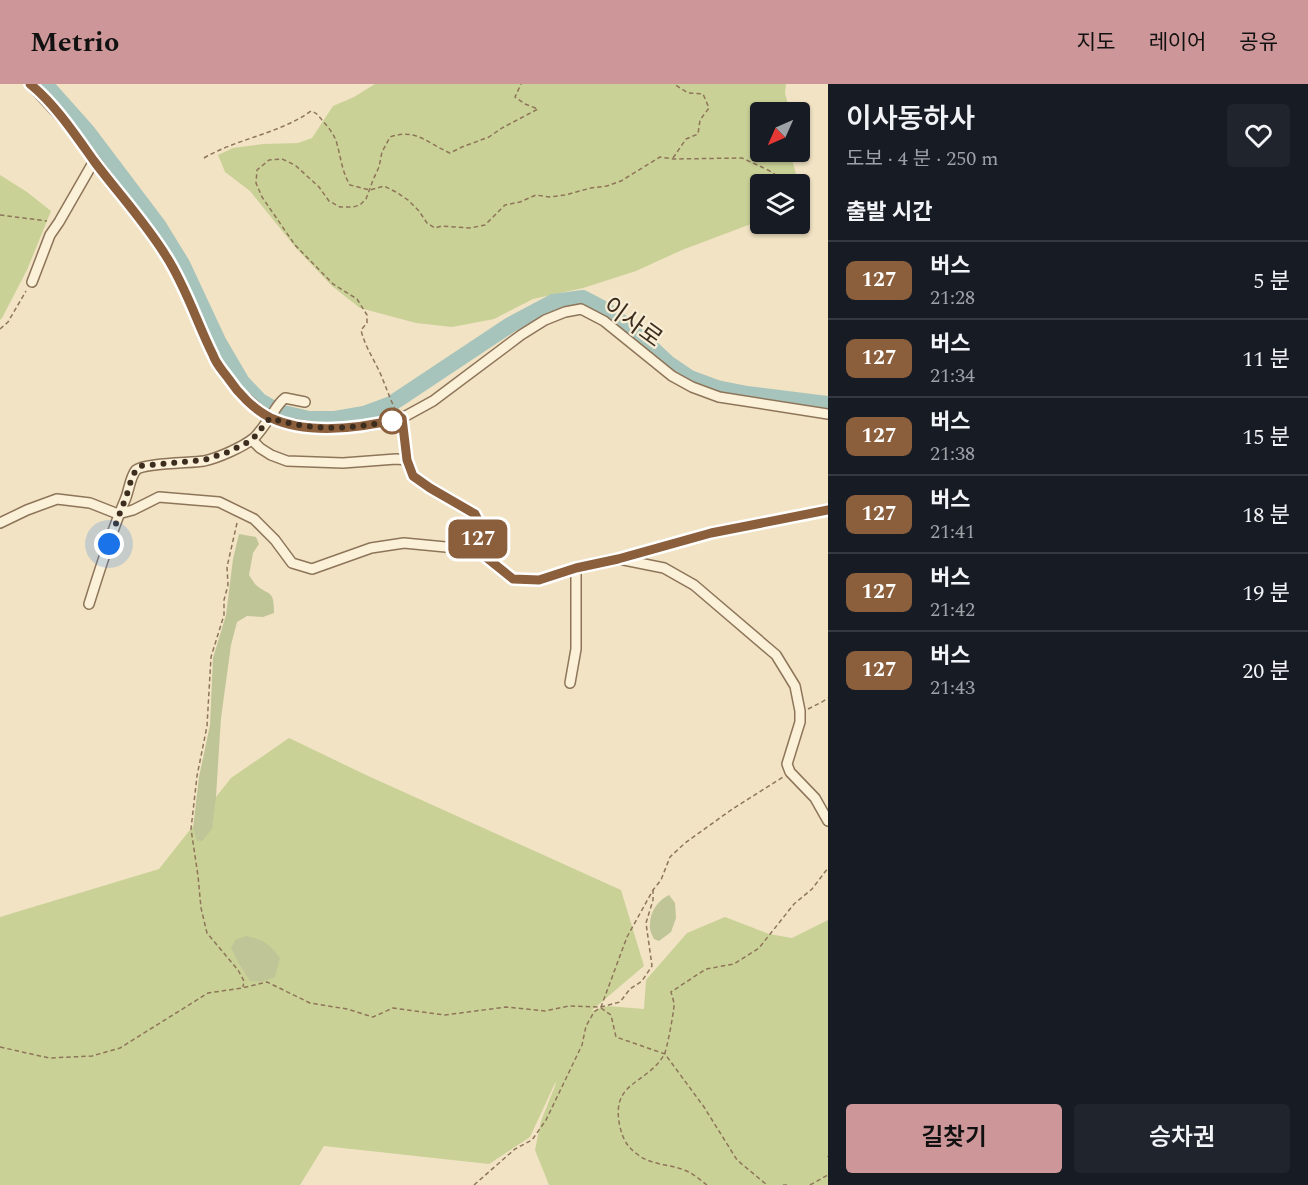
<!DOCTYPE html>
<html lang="ko">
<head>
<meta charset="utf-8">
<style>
  body { margin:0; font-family:Spectral,"Noto Sans KR",serif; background:#20242c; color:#f1f3f6; height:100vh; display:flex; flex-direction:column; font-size:22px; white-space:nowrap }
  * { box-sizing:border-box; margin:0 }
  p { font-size:20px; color:#9ea1a6 }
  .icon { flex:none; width:33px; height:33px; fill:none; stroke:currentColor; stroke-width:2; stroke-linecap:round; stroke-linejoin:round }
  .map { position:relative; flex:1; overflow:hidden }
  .details { display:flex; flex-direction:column; background:#171b24; width:480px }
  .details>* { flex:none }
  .badge { padding:0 12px; border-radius:9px; font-size:21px; line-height:39px }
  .needle { width:39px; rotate:225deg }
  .controls { position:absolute; left:750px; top:18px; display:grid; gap:12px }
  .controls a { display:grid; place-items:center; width:60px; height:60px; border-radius:6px; background:#171b24; box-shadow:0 2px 4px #0004; font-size:30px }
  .you { position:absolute; width:30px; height:30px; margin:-15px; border:4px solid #fff; border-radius:50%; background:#1a73e8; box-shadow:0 0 0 9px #1a73e833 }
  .map>.badge { position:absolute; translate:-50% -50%; box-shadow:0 0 0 3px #fff }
  h2 { padding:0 18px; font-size:22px; line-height:54px }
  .round { display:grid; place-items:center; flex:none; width:63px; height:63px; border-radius:6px; background:#20242c }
  .head { display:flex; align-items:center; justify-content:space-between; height:102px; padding:0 18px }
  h1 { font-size:28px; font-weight:600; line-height:45px }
  .action { display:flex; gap:12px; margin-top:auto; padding:12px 18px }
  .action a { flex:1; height:69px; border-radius:6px; background:#cd9698; color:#111; font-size:24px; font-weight:600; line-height:69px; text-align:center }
  .action a+a { background:#20242c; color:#f1f3f6 }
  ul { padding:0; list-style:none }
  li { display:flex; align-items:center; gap:18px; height:78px; padding:0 18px; border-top:2px solid #363941 }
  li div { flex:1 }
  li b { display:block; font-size:22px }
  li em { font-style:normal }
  li .badge { min-width:66px; font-weight:700; text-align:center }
  header { display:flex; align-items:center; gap:36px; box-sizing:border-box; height:84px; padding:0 30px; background:#cd9698; color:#111 }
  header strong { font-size:28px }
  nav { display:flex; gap:33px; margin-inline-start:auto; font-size:21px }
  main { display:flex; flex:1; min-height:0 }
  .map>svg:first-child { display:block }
</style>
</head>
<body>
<header>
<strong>Metrio</strong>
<nav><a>지도</a><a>레이어</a><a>공유</a></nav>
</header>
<main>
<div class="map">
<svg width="828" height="1101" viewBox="0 0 828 1101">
  <rect width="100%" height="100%" fill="#f1e3c4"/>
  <g fill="#cad197">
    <path d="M375,0h411l-1,9 5,19h-30v40h30l8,29 -3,3h-35v33l-9,7 -69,26 -46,21 -53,17 -50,11 -39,20 -42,8 -36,-4 -56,-15 -28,-22 -36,-38 -46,-57 -25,-19 -7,-17 15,-7 30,-4 35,-1 14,-5 21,-32 21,-9z"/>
    <path d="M0,91l27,17 24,19 -24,59 -25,48 -2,2z"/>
    <path d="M289,654l77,37 255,115 23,76 -53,45 17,-5 36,3 2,-29 41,-47 38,-16 44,17 23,4 36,-18v265h-279l-14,-35 6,-29 14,-35 1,-5 -26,56 -41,27 -165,-18 -24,39h-300v-268l159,-48 72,-91z"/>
  </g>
  <g fill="#c0c597">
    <path d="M239,450l17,3 3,7 -6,9 -4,22c2,3 4,6 6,9 14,13 19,4 19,29l-11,4 -16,-1 -10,6 -6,23 -10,73 -5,79 -4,32 -10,12h-5l-4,-13 6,-51 11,-52 3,-67 13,-43 7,-56z"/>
    <path d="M669,811l6,8 1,15 -5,14 -12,9 -5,-2c-2,-4 -5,-10 -4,-15 0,-12 8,-24 19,-29z"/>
    <path d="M246,852c19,4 22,7 34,22l-5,19 -14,5 -11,-1 -12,-19 -7,-14 4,-8z"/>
  </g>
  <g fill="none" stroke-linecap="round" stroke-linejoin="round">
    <path stroke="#a6c4bb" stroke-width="16" d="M45,0l42,47 71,94 24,39 36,77 24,41 18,19 19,11 30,7h26l29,-5 27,-10 119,-79 43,-23 30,-4 23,12 33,26 29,27 22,15 27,10 30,6 81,10"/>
    <g stroke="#8e7559" stroke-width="12">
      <g id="minor">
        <path d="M30,0l39,42 98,130 19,37 28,65 21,30 22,20 13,10 16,5 23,4 27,2 36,-4 30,-7 31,-17 88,-66 24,-15 20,-8 16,-3 23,12 68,55 20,11 27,10 109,17"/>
        <path d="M32,198l18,-47 9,-13 35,-61"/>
        <path d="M402,334l5,42 6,16 17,12 45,26 5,10 -3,26"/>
        <path d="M252,356l8,8 11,7 16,6 56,2 53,-4 11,1"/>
        <path d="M0,439l27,-13 30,-11 33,4 28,11 15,-4 26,-13 60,5 35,17 21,21 17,23 20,6 59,-21 33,-5 73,7"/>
        <path d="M477,466l36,29 26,1 37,-12 43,-9 92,-26 117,-23"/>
        <path d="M619,475l45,9 30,17 82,70 19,31 5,25v11l-13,42 3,8 25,26 13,23"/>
        <path d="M89,520c11,-35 22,-71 36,-104 4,-9 5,-23 11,-30 7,-7 55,-7 68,-9 14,-3 39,-14 50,-23 5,-5 10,-12 14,-18 6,-7 9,-16 17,-22l20,4"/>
        <path d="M570,599l6,-34v-81"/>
      </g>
    </g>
    <g stroke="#8e7559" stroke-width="1.5" stroke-dasharray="4.5 3" stroke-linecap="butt">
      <path d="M204,74c34,-20 75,-24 107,-47 6,2 7,4 11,9 6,7 13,15 15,24 4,14 5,28 13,41l20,5 14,-4 12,6 12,8 11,11 8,12 8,5 7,-2 28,2 15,-3 20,-20 15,-3 16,-7 13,2 16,-2 26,-7 16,-2 14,-5 39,-24 13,2 69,-1 26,12 22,14"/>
      <path d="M673,74l13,-19 12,-5 2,-14 9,-12 -6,-14 -15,-1 -14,-9"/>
      <path d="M0,131l47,6"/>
      <path d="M0,245l8,-7 18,-31"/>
      <path d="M396,327c-6,-12 -10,-24 -15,-36 -7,-16 -16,-28 -20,-45l6,-7v-8l-10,-16 -24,-15 -38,-39 -33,-48 -6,-14 1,-13 12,-10 13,-1 13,6 24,22 10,14 11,6h13l7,-2 6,-6 7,-19 6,-13 3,-15 8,-15c26,-9 37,6 60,16l12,-6 27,-10 13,-9 36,-19 -13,-5 -10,-7 6,-13"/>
      <path d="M237,439l-10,44 1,18 -4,15v15l-13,42 -4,69 -10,50 -6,53 7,47 3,32 6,25 31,37 6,11 -1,6"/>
      <path d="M808,625l14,-7 6,-4"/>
      <path d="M601,924l10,7 5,22 49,17 39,53 33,53 30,25"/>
      <path d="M0,963l49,11 43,-2 28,-8 88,-55 34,-5 25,-6 43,21 37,6 26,8 20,-9 52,7 61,-8 39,4 24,-5 32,1 19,-5 10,-13 12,-8 10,-15 -6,-43 7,-23v-10"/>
      <path d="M828,1072v1"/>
      <path d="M474,1101l41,-36 17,-9 14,-20 36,-75 4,-19 8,-14 7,-5 26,-70 26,-47 8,-10 9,-23 15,-14 46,-33 52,-33"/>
      <path d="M707,1101c-7,-5 -14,-12 -23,-15 -15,-6 -34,-5 -47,-16 -10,-7 -14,-15 -17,-27 -10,-46 25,-41 44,-72 3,-5 10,-44 10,-50 0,-4 -2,-9 -3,-13l35,-23 28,-5 25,-16 35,-44 18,-15 16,-21"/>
      <path d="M783,1101h4"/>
      <path d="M810,1101l18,-10"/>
    </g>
    <use href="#minor" stroke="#fbf0d8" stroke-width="9"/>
  </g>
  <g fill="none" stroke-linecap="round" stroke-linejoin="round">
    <g stroke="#fff" stroke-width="14">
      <path id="line" d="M30,0c25,20 46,52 64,77 24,32 51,61 72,95 20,31 31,67 47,99 3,9 10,16 15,23 10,15 26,32 43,40 39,18 91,10 131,0l5,42 6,16 17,12 45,26 5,10 -3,26 36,29 26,1 37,-12 42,-9 93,-26 117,-23"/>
    </g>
    <use href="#line" stroke="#8b5e3c" stroke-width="9"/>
    <path stroke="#3d2d1e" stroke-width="6" stroke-dasharray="0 10.8" d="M109,460c5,-16 11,-31 17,-47 4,-11 5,-23 14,-31l64,-6 24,-8 24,-12 18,-22c45,14 77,11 122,3"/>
  </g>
  <circle fill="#fff" stroke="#8b5e3c" stroke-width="3" cx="392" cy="337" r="12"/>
  <g text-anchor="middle" stroke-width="4.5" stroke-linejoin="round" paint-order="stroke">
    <g font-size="24" fill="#3d2d1e" stroke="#f8edd5">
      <text transform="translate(633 238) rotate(36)" y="8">이사로</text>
    </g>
  </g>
</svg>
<div class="controls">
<a><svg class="needle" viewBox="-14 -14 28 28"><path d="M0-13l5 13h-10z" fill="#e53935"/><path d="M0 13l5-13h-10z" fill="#9ea1a6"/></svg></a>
<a><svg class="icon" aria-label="layers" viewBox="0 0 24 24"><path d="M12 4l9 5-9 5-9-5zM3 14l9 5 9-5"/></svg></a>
</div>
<div class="you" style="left:109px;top:460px"></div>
<b class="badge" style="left:478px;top:455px;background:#8b5e3c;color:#fff">127</b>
</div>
<section class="details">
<div class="head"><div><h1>이사동하사</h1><p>도보 · 4 분 · 250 m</p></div><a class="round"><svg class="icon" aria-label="heart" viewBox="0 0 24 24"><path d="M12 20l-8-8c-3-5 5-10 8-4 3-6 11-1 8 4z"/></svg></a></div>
<h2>출발 시간</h2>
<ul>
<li><span class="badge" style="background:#8b5e3c;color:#fff">127</span><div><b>버스</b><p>21:28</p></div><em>5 분</em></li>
<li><span class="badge" style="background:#8b5e3c;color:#fff">127</span><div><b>버스</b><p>21:34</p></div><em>11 분</em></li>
<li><span class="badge" style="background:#8b5e3c;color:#fff">127</span><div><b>버스</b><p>21:38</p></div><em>15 분</em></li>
<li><span class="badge" style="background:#8b5e3c;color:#fff">127</span><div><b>버스</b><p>21:41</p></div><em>18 분</em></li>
<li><span class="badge" style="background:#8b5e3c;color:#fff">127</span><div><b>버스</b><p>21:42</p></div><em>19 분</em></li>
<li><span class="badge" style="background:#8b5e3c;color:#fff">127</span><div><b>버스</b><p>21:43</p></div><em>20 분</em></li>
</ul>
<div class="action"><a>길찾기</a><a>승차권</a></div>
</section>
</main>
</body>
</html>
